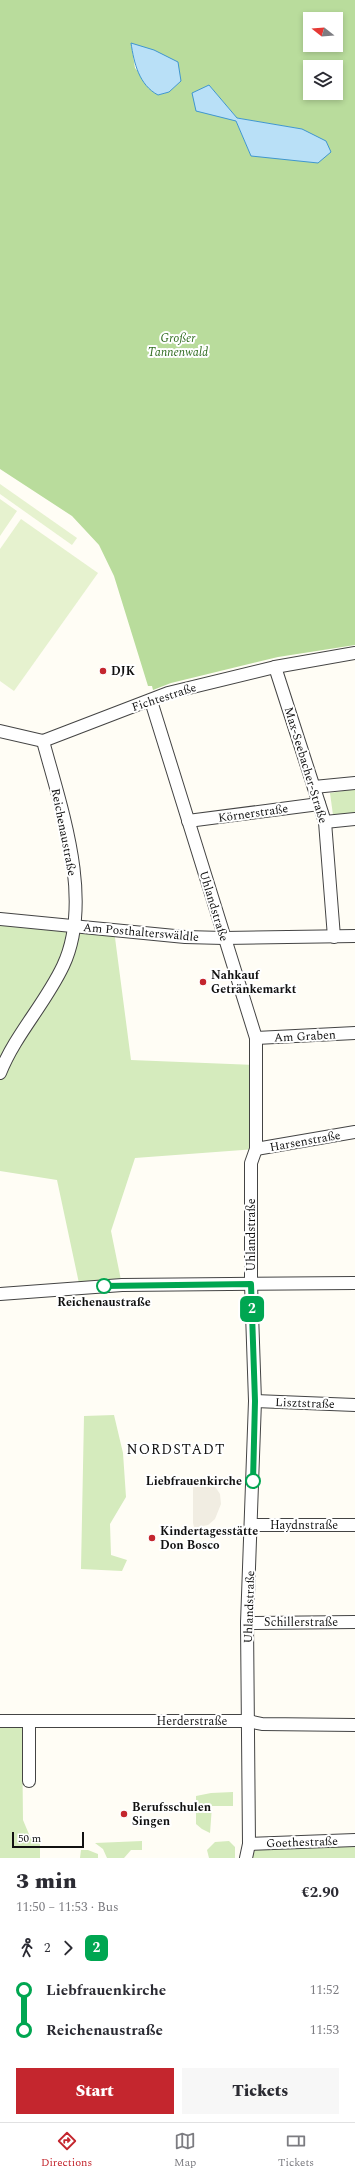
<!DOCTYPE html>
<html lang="en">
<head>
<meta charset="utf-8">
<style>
  body { margin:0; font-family:Spectral,serif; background:#f7f7f7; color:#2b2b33; height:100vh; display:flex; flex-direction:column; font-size:15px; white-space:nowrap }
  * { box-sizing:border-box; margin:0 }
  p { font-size:13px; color:#7c7c81 }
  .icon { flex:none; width:22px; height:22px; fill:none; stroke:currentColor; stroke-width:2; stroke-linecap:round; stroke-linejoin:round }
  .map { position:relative; height:1858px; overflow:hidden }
  .side { display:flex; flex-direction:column; background:#fff; flex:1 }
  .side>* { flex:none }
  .badge { padding:0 8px; border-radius:6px; font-size:14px; line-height:26px }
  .needle { width:26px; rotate:287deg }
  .tools { position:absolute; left:303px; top:12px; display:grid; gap:8px }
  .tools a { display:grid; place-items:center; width:40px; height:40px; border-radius:0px; background:#fff; box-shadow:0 2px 6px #0003; font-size:20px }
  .scale { position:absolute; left:12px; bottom:10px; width:72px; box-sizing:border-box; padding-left:4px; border:2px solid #111; border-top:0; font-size:11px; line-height:14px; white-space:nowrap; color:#111; -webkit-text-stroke:3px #fff; paint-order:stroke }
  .map>.badge { position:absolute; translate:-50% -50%; box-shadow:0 0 0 2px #fff }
  .legs { display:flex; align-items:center; gap:6px; height:44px; padding:0 16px; font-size:13px }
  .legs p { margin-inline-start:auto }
  .head { display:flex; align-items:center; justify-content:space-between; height:68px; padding:0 16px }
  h1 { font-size:22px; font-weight:800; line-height:30px }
  .action { display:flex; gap:8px; margin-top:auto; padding:8px 16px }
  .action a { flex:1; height:46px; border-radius:0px; background:#c4262e; color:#fff; font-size:16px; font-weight:800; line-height:46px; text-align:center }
  .action a+a { background:#f7f7f7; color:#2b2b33 }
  ul { padding:0 16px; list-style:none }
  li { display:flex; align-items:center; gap:14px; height:40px; font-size:15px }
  li i { display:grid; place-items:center; width:6px; height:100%; margin:0 5px; background:currentColor }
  li i::after { content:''; width:10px; height:10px; margin:-5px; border:3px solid; border-radius:50%; background:#fff }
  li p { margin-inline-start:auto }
  li:first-child i { background:linear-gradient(#0000 50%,currentColor 0) }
  li:last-child i { background:linear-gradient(currentColor 50%,#0000 0) }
  .menu { display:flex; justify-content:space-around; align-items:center; height:56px; border-top:1px solid #e1e1e2; background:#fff; font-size:11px; color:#7c7c81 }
  .menu a { display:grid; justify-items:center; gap:2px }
  .menu .selected { color:#c4262e }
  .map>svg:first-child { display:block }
</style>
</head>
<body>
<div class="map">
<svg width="355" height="1858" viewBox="0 0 355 1858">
  <rect width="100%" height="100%" fill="#fffdf5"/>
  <g fill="#d5ebbd">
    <path d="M355,789v24l-22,2 -3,-22z"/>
    <path d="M0,919l114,11 17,130 124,5 1,84 -121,9 -24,73 11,54 -42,3 -23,-108 -57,-9z"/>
    <path d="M114,1415l9,38 3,44 -16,27 1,31 16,5 -5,11 -41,-2 3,-153z"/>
    <path d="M0,1726h22l1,94 8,19 9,5v14h-40z"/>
    <path d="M233,1792v14h-21l-2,27 -8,-4 -6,-5v-28l15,-3z"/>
    <path d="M355,1840v18h-106v-14z"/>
    <path d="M142,1841v9h-11l-7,8h-17l-4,-9 -8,-6z"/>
    <path d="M229,1841l6,6v11h-26l-2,-8 8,-8z"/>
    <path d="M81,1850h7l10,4v4h-18z"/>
  </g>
  <path fill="#b9dc9c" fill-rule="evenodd" d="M0,0h355v645l-77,12 -107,26 -18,7 -1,-4h-4l-34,-110 -15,-31 -27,-29 -72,-47zM310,19h26v26h-26zM131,43l50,38 -12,11 -11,3 -23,-27zM310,67h26v26h-26zM209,85l28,33 65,11 -51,27 -15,-35z"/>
  <g fill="#e6f2cf">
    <path d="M0,484l77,54 -5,7 -72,-51z"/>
    <path d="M0,499l17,12 -17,25z"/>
    <path d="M21,519l77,54 -84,118 -14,-10v-132z"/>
  </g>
  <path fill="#f1ede2" d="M193,1479l14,1 7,5 6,9 1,10 -6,15 -7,6 -10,2h-4l-1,-4z"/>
  <g fill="#b9e0f7" stroke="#3f96cf">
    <path d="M131,43l23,7 24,12 3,19 -12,11 -11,3c-19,-10 -24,-32 -27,-52z"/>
    <path d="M209,85l28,33 65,11 24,12 5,11 -13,11 -67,-7 -15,-35 -40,-10 -4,-18z"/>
  </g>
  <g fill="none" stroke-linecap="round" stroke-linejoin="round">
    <g stroke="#444" stroke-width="14">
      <g id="street">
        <path d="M275,667l50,155 9,115"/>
        <path d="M151,701l105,337v111l-5,14v121l4,117 -8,222 2,221 -3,14"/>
        <path d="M0,731l43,10 125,-48 107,-26 80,-14"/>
        <path d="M314,787l41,-4"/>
        <path d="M188,821l131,-17"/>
        <path d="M325,822l30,-3"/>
        <path d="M0,919l185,18 39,1 131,-2"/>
        <path d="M256,1038l99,-5"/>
        <path d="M0,1073c15,-38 45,-69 63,-107 31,-66 -2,-158 -20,-225"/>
        <path d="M256,1149l99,-17"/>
        <path d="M0,1294l122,-9 233,-2"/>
        <path d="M255,1401l100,4"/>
        <path d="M252,1525h103"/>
        <path d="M247,1623l108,-1"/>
        <path d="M0,1721h248l14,3 93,1"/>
        <path d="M29,1722v59"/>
        <path d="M249,1844l106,-4"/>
      </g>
    </g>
    <use href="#street" stroke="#fff" stroke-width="12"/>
  </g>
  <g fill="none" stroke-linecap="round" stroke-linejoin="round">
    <g stroke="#fff" stroke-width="9">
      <path id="line-1" d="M104,1286l147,-2 4,117 -2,80"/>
    </g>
    <use href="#line-1" stroke="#00a651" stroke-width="6"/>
  </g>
  <g fill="#c4262e" stroke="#fff" stroke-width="1.5">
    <circle cx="103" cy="671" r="4"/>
    <circle cx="203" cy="982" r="4"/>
    <circle cx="152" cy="1538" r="4"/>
    <circle cx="124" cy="1814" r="4"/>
  </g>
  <g fill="#fff" stroke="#00a651" stroke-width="2">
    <circle cx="104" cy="1286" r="7"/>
    <circle cx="253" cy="1481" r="7"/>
  </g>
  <g text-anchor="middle" stroke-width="4" stroke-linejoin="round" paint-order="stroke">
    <g font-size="12" font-style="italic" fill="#2f6b1f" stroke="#fff">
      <text x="178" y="342">Großer<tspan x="178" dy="14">Tannenwald</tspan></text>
    </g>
    <g font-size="12" font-weight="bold" fill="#111" stroke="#fff" text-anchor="start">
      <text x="111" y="675">DJK</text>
      <text x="211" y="979">Nahkauf<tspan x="211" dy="14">Getränkemarkt</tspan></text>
      <text x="160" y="1535">Kindertagesstätte<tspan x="160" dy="14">Don Bosco</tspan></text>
      <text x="132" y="1811">Berufsschulen<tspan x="132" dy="14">Singen</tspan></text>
    </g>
    <g font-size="12" fill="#111" stroke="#fff">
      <text transform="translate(164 697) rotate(-18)" y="4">Fichtestraße</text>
      <text transform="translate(306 765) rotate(73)" y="4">Max-Seebacher-Straße</text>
      <text transform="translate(253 813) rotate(-8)" y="4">Körnerstraße</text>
      <text transform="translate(64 832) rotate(79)" y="4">Reichenaustraße</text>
      <text transform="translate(214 906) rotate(73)" y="4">Uhlandstraße</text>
      <text transform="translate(141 932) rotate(5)" y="4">Am Posthalterswäldle</text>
      <text transform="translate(305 1036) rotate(-3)" y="4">Am Graben</text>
      <text transform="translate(305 1141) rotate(-10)" y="4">Harsenstraße</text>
      <text transform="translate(251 1235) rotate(-90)" y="4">Uhlandstraße</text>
      <text transform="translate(305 1403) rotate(2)" y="4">Lisztstraße</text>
      <text x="304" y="1529">Haydnstraße</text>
      <text transform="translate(249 1607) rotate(-88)" y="4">Uhlandstraße</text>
      <text x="301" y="1626">Schillerstraße</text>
      <text x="192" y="1725">Herderstraße</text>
      <text transform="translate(302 1842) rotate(-2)" y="4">Goethestraße</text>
    </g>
    <g font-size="12" font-weight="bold" fill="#111" stroke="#fff">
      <text x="104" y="1306">Reichenaustraße</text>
      <text x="242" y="1485" text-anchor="end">Liebfrauenkirche</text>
    </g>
    <g font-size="14" letter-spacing="1" fill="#111" stroke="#fff">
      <text x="176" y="1454">NORDSTADT</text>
    </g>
  </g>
</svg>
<div class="tools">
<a><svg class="needle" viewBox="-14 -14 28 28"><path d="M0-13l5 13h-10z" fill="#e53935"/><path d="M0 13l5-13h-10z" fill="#7c7c81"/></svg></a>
<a><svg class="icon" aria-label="layers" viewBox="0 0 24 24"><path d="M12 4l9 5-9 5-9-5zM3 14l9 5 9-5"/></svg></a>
</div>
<div class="scale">50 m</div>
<b class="badge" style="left:252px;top:1309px;background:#00a651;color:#fff">2</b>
</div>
<section class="side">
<div class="head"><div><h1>3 min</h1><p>11:50 – 11:53 · Bus</p></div><b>€2.90</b></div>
<div class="legs"><svg class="icon" aria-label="walk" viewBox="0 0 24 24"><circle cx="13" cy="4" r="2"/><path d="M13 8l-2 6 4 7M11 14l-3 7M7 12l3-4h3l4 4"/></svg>2<svg class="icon" aria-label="forward" viewBox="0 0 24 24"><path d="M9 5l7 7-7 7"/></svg><b class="badge" style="background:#00a651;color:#fff">2</b></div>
<ul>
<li><i style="color:#00a651"></i><b>Liebfrauenkirche</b><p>11:52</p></li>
<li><i style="color:#00a651"></i><b>Reichenaustraße</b><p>11:53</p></li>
</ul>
<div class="action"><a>Start</a><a>Tickets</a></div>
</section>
<nav class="menu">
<a class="selected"><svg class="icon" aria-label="directions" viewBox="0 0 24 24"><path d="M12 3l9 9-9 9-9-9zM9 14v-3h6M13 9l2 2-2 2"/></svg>Directions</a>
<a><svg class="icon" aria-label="map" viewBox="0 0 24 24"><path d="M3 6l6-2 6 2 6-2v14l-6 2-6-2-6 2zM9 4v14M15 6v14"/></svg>Map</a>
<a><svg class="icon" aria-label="tickets" viewBox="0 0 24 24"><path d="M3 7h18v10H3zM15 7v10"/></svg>Tickets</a>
</nav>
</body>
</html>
